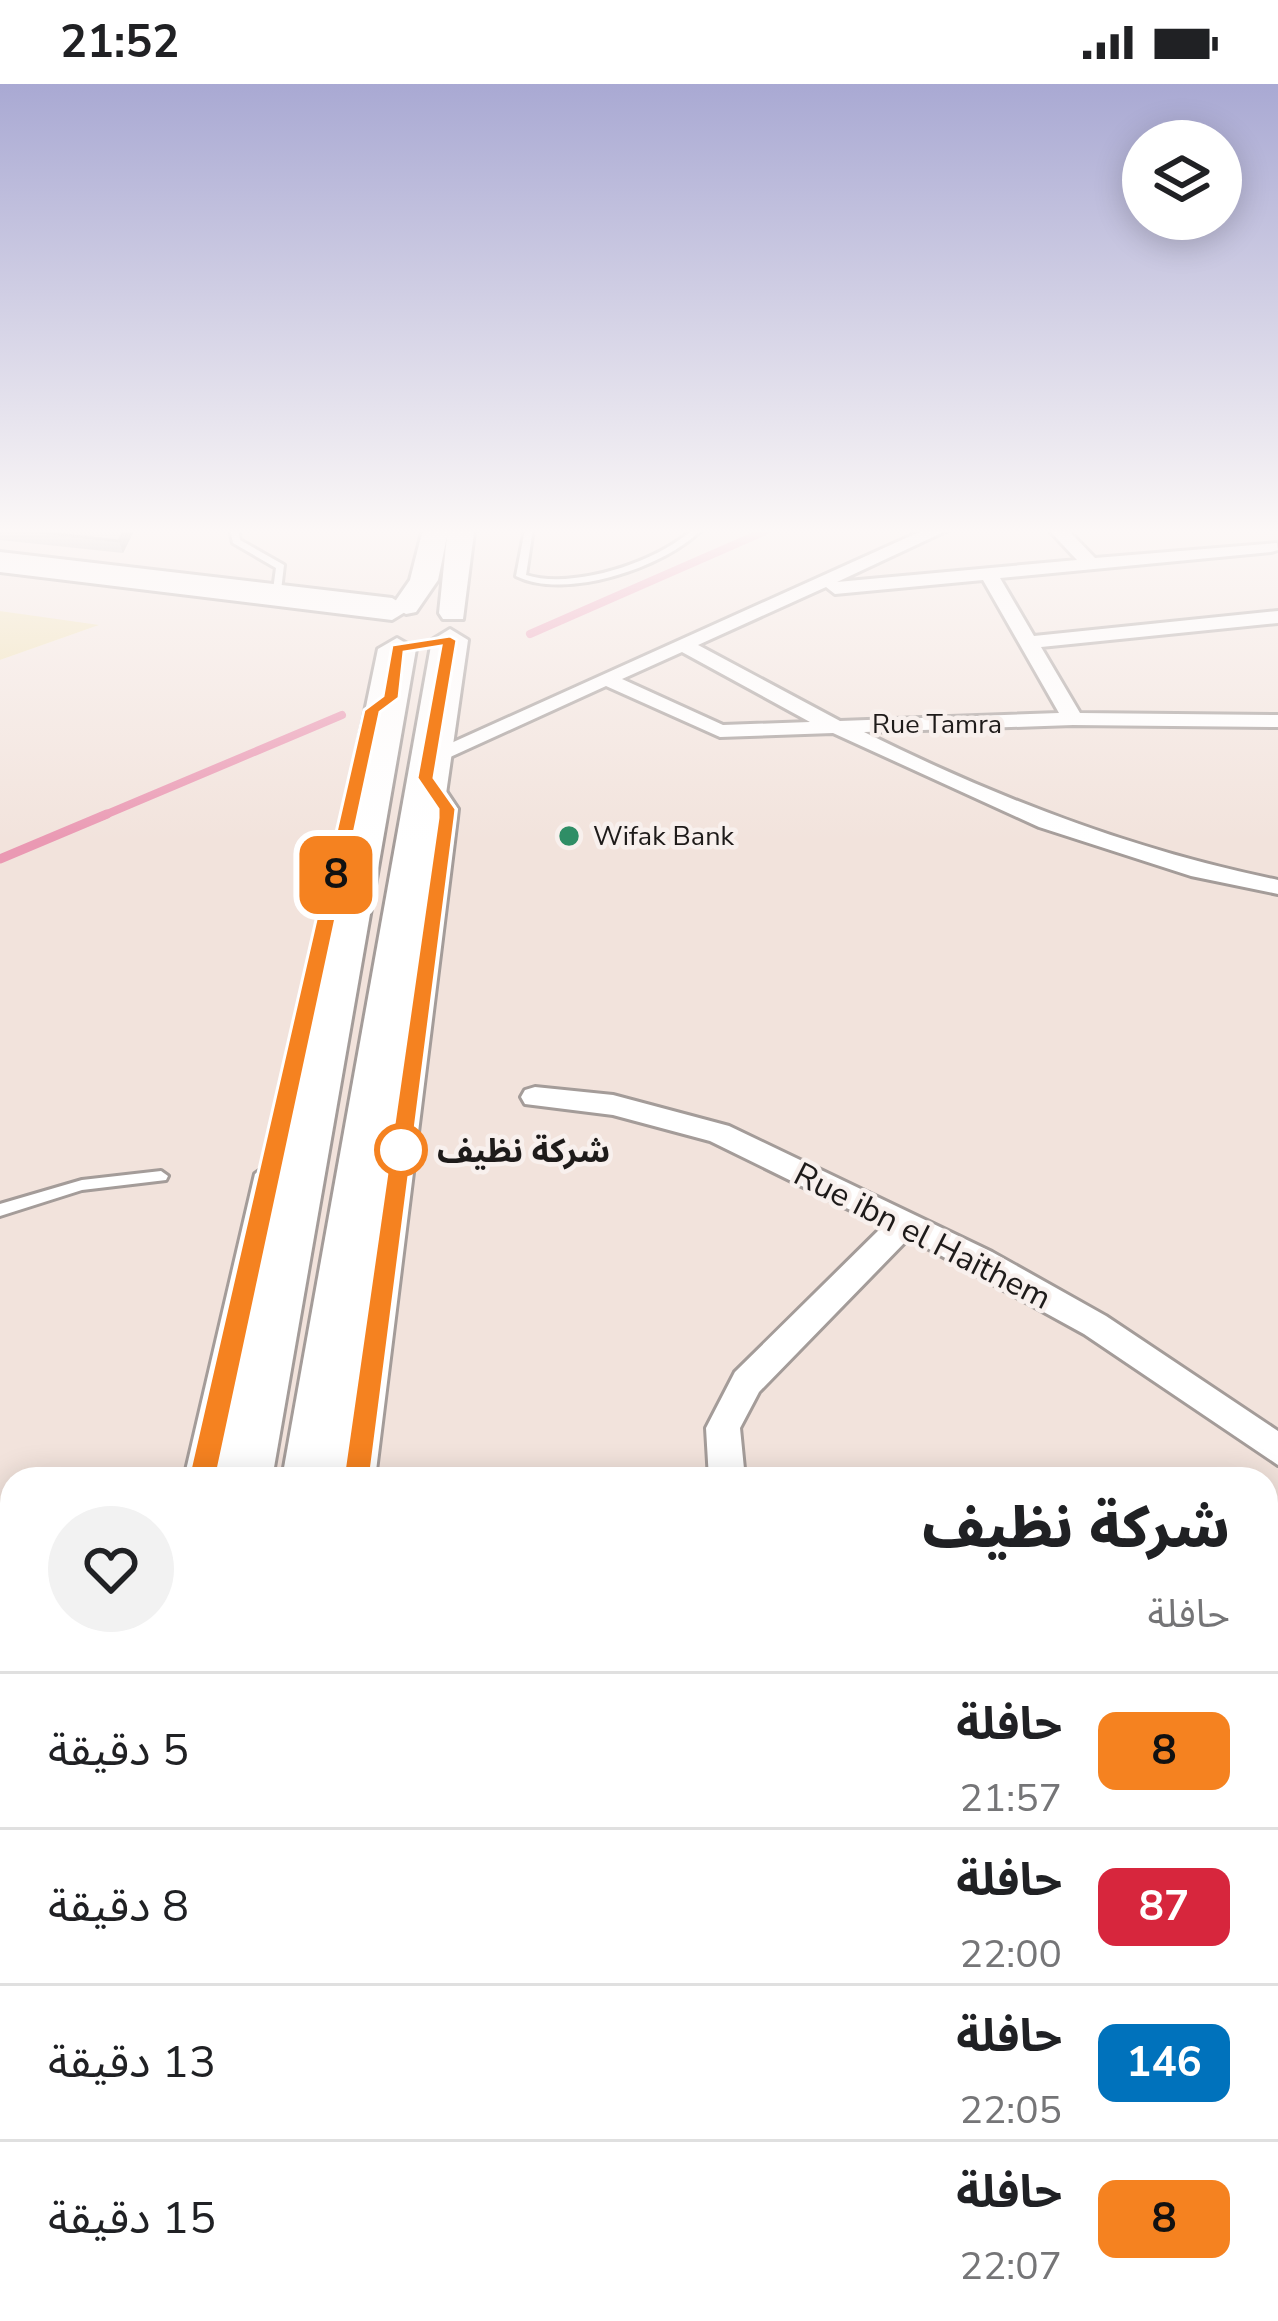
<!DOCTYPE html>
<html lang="ar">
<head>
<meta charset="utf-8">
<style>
  body { margin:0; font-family:"Nunito Sans","Noto Sans Arabic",sans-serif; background:#f2f2f2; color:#202124; direction:rtl; height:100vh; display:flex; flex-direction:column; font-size:45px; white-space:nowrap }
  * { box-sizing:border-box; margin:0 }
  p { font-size:39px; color:#757577 }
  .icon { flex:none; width:66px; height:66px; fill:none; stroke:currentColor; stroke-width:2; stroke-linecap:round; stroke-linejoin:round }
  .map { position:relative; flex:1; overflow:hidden; direction:ltr }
  .side { position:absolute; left:0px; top:1383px; width:1278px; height:855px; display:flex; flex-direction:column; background:#fff; border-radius:36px 36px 0 0; box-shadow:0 6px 30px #0003; direction:rtl }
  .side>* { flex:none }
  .badge { padding:0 24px; border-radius:18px; font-size:42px; line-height:78px }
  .buttons { position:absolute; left:1122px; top:36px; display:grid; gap:24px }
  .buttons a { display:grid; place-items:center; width:120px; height:120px; border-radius:50%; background:#fff; box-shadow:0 6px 30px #0003; font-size:60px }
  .map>.badge { position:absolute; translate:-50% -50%; box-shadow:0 0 0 6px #fff }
  .round { display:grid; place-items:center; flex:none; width:126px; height:126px; border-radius:63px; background:#f2f2f2 }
  .head { display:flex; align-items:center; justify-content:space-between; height:204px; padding:0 48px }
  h1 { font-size:57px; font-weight:800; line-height:90px }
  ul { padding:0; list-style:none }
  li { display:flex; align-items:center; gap:36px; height:156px; padding:0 48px; border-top:3px solid #e0e0e0 }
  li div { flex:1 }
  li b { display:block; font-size:45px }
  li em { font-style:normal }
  li .badge { min-width:132px; font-weight:700; text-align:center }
  .status { display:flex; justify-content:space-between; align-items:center; height:84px; padding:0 60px; background:#fff; direction:ltr }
  .status svg { height:33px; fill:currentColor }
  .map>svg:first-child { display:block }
</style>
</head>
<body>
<div class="status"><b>21:52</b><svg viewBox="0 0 49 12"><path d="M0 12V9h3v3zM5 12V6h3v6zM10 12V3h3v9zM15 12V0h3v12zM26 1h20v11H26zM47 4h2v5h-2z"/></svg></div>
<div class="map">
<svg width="1278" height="2237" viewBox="0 0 1278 2237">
  <rect width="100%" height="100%" fill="#f8f0ed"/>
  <path fill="#f2e3dc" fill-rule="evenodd" d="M0,445h1278v1792h-1278v-1661l96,-34 -96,-15zM12,1395h1254v831h-1254z"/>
  <path fill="#eedeaf" d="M0,527l99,14 -99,35z"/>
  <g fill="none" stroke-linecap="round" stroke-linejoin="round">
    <g stroke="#ea99b3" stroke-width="8">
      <path d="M530,550l240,-105"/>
      <path d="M100,733l242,-102"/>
    </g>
    <path stroke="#ea99b3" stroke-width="9" d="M0,775l107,-45"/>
    <g stroke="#a49c99" stroke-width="6">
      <g id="lane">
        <path d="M230,445h8l2,11 44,25 -4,34 -8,-2 4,-29 -43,-25z"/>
        <path d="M525,445h8l-7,46c47,15 132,-13 167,-46h9c-36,38 -137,72 -186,47z"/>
        <path d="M161,1087l7,5 -2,4 -84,10 -82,26v-12l82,-24z"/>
      </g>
    </g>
    <g stroke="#a49c99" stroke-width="6">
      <g id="street">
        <path d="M926,445h24l-113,53 240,-22 -29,-31h19l28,29 182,-15 1,7 -7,2 -271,26 34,58 244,-25v12l-237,24 39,66 198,2v12l-205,-2 -209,7c133,66 268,118 414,148v14l-87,-18 -152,-49 -206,-94 -113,4 -114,-51 -169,77 -19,-5zM983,496l76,133 -219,8 -142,-76 128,-58 9,7zM682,568l128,70 -87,3 -101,-46z"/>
        <path d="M426,687l8,2 24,36 -1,9 -82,661h-36l96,-661 1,-9 -21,-31z"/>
        <path d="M535,1003l78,8 116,31 263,126 114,64 172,115v34l-194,-131 -175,-96 -150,154 -19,36 5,51h-36l-3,-51 29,-56 148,-146 -173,-85 -97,-26 -88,-11 -4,-7 4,-7z"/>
        <path d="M270,1079l15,11 -65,305h-36l71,-305z"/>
        <path d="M12,2204v22h32l-3,11h-41v-26z"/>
        <path d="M219,2226h50l-2,11h-50z"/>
        <path d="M757,2226h50l1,11h-50z"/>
      </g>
    </g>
    <g stroke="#a49c99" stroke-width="6">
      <path id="secondary" d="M423,445l51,3 -11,87h-20l-4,-6 8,-77 -9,44 -22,32 -10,2 -14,-8 18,-26z"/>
    </g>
    <g stroke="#a49c99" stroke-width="6">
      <g id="highway">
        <path d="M0,468l392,46 18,11 -18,11 -392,-48z"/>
        <path d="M450,545l18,11 -120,839h-66l150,-839z"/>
        <path d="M397,554l19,11 -144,830h-66l172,-830z"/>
        <path d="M30,2226h96l-3,11h-96z"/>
        <path d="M136,2226h96l-1,11h-96z"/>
      </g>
    </g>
    <use href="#lane" fill="#fff" fill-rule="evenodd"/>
    <use href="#street" fill="#fff" fill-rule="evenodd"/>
    <use href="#secondary" fill="#fff" fill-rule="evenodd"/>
    <use href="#highway" fill="#fff" fill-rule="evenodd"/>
  </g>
  <path fill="#b3afa9" d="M0,445h135l-12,24 -123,-13z"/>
  <path fill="#928e8a" d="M125,445h10l-12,24 -4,-12z"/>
  <path fill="#d0cbc5" stroke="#928e8a" stroke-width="3" d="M13,445h112l-6,12z"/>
  <linearGradient id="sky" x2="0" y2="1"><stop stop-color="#a9a9d3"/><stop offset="0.59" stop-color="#fcf8f7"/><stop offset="1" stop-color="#fcf8f7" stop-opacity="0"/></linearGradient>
  <rect width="1278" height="758" fill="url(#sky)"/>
  <path fill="#f58220" stroke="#fff" stroke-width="3" d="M450,552l7,4 -23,138 22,31 -1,9 -85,661 -13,12 -14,-12 95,-661v-9l-21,-31 24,-132 -37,6 -5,46 -19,14 -164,767 -14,12 -14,-12 176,-769 19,-14 9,-51z"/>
  <circle fill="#2f8e66" stroke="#f8f0ed" stroke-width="4.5" cx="569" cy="752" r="12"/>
  <circle fill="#fff" stroke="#f58220" stroke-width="6" cx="401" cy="1066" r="24"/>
  <g text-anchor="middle" stroke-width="9" stroke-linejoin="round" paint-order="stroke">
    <g font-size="27" fill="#1e1b1a" stroke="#f8f0ed">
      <text x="937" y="649">Rue Tamra</text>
    </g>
    <g font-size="27" fill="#1e1b1a" stroke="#f8f0ed" text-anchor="start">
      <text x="593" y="761">Wifak Bank</text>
    </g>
    <g font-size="33" font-weight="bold" fill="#1e1b1a" stroke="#f8f0ed" text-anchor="start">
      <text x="437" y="1078">شركة نظيف</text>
    </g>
    <g font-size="33" fill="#1e1b1a" stroke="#f8f0ed">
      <text transform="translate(923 1151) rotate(27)" y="12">Rue ibn el Haithem</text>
    </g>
  </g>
</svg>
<div class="buttons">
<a><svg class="icon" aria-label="layers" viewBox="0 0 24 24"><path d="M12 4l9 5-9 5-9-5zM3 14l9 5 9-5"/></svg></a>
</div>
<b class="badge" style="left:336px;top:791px;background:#f58220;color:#111">8</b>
<section class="side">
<div class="head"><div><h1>شركة نظيف</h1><p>حافلة</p></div><a class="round"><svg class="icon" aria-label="heart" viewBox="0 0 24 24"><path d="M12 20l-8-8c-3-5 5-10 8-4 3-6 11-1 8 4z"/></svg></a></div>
<ul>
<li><span class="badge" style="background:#f58220;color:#111">8</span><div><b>حافلة</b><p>21:57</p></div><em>5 دقيقة</em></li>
<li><span class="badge" style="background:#d7263d;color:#fff">87</span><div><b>حافلة</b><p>22:00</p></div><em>8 دقيقة</em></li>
<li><span class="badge" style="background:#0072bc;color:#fff">146</span><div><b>حافلة</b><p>22:05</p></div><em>13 دقيقة</em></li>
<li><span class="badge" style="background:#f58220;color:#111">8</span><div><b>حافلة</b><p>22:07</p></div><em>15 دقيقة</em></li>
</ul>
</section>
</div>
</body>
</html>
